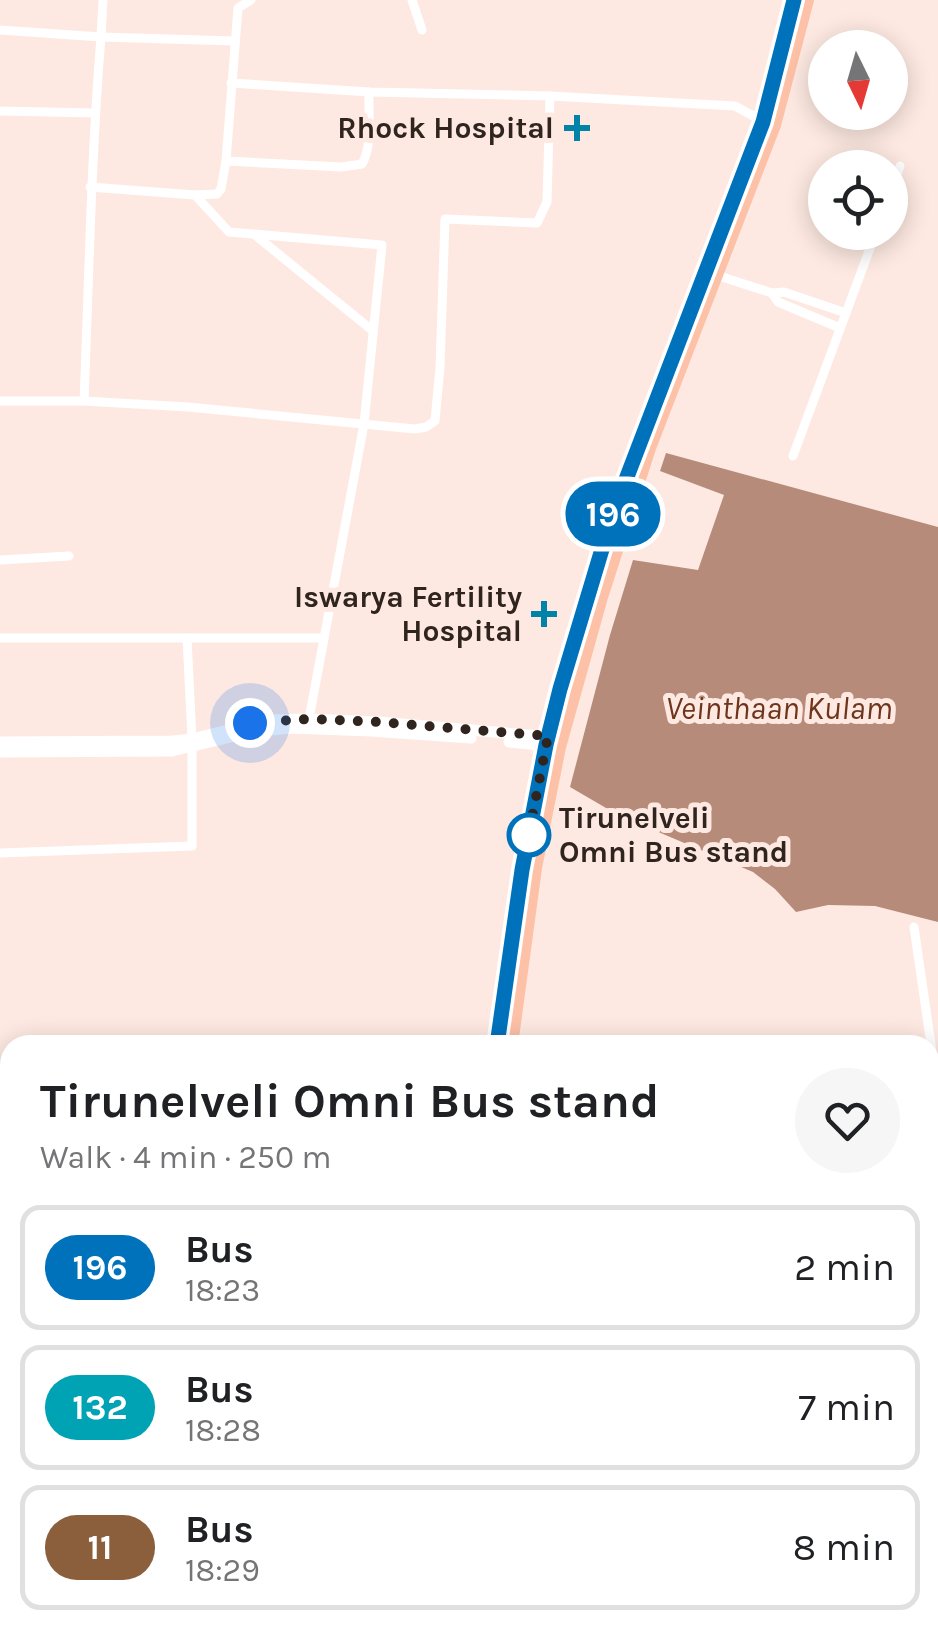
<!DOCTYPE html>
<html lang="en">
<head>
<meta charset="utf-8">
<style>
  body { margin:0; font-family:Karla,sans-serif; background:#f6f6f6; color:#202124; height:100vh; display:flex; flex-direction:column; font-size:38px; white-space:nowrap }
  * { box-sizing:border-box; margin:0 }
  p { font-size:32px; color:#757577 }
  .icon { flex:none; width:55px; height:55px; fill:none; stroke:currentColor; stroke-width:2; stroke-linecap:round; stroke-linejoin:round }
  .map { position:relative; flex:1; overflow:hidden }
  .details { position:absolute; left:0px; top:1035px; width:940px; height:612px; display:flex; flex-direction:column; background:#fff; border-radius:30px 30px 0 0; box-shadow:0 5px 25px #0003 }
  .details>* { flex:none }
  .badge { padding:0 20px; border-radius:32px; font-size:35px; line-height:65px }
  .needle { width:65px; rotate:175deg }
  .buttons { position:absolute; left:808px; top:30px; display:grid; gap:20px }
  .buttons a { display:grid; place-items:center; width:100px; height:100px; border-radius:50%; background:#fff; box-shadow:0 5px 25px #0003; font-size:50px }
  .you { position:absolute; width:50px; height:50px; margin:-25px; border:8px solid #fff; border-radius:50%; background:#1a73e8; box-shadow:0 0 0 15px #1a73e833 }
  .map>.badge { position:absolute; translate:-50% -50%; box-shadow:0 0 0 5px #fff }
  .round { display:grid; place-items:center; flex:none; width:105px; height:105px; border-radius:52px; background:#f6f6f6 }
  .overview { display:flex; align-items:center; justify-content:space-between; height:170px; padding:0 40px }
  h1 { font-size:48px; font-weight:700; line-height:75px }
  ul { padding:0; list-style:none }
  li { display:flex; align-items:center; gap:30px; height:125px; margin:0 20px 15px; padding:0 20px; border:5px solid #e0e0e0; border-radius:20px }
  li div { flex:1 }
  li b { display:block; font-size:38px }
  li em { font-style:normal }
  li .badge { min-width:110px; font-weight:700; text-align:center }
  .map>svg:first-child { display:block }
</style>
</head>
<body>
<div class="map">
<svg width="938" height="1646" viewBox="0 0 938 1646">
  <rect width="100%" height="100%" fill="#fde9e1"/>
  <path fill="#b78b7a" d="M666,453l272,74v395l-63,-16 -47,-1 -32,7 -21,-23 -22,-17 -90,-38 -57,-26 -36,-21 40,-152 23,-75 65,10 26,-75 -64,-24z"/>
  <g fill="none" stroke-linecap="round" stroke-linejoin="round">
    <g stroke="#fff" stroke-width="9">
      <path d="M103,0l-2,37 134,4"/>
      <path d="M412,0l10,30"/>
      <path d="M0,30l101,7c-10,121 -12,243 -17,364h-84"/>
      <path d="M231,83l138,9 181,4 185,10 29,16"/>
      <path d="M0,111l95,2"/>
      <path d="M226,161l115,6 21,-3c11,-19 6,-50 7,-72"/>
      <path d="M90,187l105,8 22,-1 4,-5 5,-28 12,-153 13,-8"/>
      <path d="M890,194l10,-28"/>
      <path d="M195,195l34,37 153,13 -18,179 -55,295"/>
      <path d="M255,235l118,96"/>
      <path d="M716,275l56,18 12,-1 62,21"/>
      <path d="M772,293l6,9 62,26"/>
      <path d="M84,401l104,6 227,22 11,-2 9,-6 5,-54 5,-148 92,4 10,-21 3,-106"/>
      <path d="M793,456l83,-224"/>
      <path d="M0,560l69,-4"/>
      <path d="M0,638h323"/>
      <path d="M0,853l192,-7v-107l-5,-101"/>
      <path d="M914,927l24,166"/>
      <path d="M930,1112l8,-1"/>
      <path d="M930,1207l8,-5"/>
      <path d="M930,1284l8,-5"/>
      <path d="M186,1644l3,2"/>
    </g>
    <g stroke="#fff" stroke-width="11">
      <path d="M0,742l173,-1 19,-2 76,-19 41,-1 70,3 173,15"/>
      <path d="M509,742l41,4"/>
      <path d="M0,752l172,-1 80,-19 39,-4 80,3 100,7"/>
    </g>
    <g stroke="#fff" stroke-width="12">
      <path d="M930,1616l8,-1"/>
      <path d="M832,1646l26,-8"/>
    </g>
    <g stroke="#fdc1a7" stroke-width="14">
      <path d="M497,1045l8,-42 17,-133 24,-125 14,-56 52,-173 151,-395 31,-121"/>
      <path d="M511,1045l24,-177 24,-121 42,-150 48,-149 125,-323 33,-125"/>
      <path d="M930,1446l8,-7"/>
      <path d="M432,1638l1,8"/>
      <path d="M447,1638v8"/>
      <path d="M725,1646l8,-8"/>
    </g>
  </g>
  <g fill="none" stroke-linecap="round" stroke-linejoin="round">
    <g stroke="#fff" stroke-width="22">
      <path id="line" d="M497,1045l25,-175 24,-125 14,-56 52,-173 151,-394 31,-122"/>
    </g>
    <use href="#line" stroke="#0072bc" stroke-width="15"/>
    <path stroke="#30241f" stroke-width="10" stroke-dasharray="0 18" d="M250,723l59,-4 70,3 169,14 -20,102 1,-3"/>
  </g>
  <g fill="#0083a6" stroke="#fde9e1" stroke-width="4">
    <path d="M572 113h10v10h10v10h-10v10h-10v-10h-10v-10h10z"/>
    <path d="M539 599h10v10h10v10h-10v10h-10v-10h-10v-10h10z"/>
  </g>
  <circle fill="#fff" stroke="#0072bc" stroke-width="5" cx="529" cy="835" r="20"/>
  <g text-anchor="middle" stroke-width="10" stroke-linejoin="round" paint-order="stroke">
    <g font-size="30" font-weight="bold" fill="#30241f" stroke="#fde9e1" text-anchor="end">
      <text x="554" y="138">Rhock Hospital</text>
      <text x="522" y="607">Iswarya Fertility<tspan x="522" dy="34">Hospital</tspan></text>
    </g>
    <g font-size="30" font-weight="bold" fill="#30241f" stroke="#fde9e1" text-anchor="start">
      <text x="559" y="828">Tirunelveli<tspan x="559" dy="34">Omni Bus stand</tspan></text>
    </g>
    <g font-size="32" font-style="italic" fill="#6f351c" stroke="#fde9e1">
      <text x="779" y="719">Veinthaan Kulam</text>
    </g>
  </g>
</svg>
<div class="buttons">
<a><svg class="needle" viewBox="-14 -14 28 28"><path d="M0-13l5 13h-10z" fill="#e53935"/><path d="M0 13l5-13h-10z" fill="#757577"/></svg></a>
<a><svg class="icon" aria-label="locate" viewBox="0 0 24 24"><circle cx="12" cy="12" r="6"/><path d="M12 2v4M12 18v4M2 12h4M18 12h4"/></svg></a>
</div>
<div class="you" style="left:250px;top:723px"></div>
<b class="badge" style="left:613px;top:514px;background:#0072bc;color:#fff">196</b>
<section class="details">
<div class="overview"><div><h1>Tirunelveli Omni Bus stand</h1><p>Walk · 4 min · 250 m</p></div><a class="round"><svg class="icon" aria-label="heart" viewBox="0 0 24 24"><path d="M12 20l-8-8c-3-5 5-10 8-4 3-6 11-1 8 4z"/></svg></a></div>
<ul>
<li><span class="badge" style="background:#0072bc;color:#fff">196</span><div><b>Bus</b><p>18:23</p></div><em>2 min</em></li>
<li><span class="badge" style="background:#00a3b4;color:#fff">132</span><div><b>Bus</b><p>18:28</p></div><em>7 min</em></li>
<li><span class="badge" style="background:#8b5e3c;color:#fff">11</span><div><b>Bus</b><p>18:29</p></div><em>8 min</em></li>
</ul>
</section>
</div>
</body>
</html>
